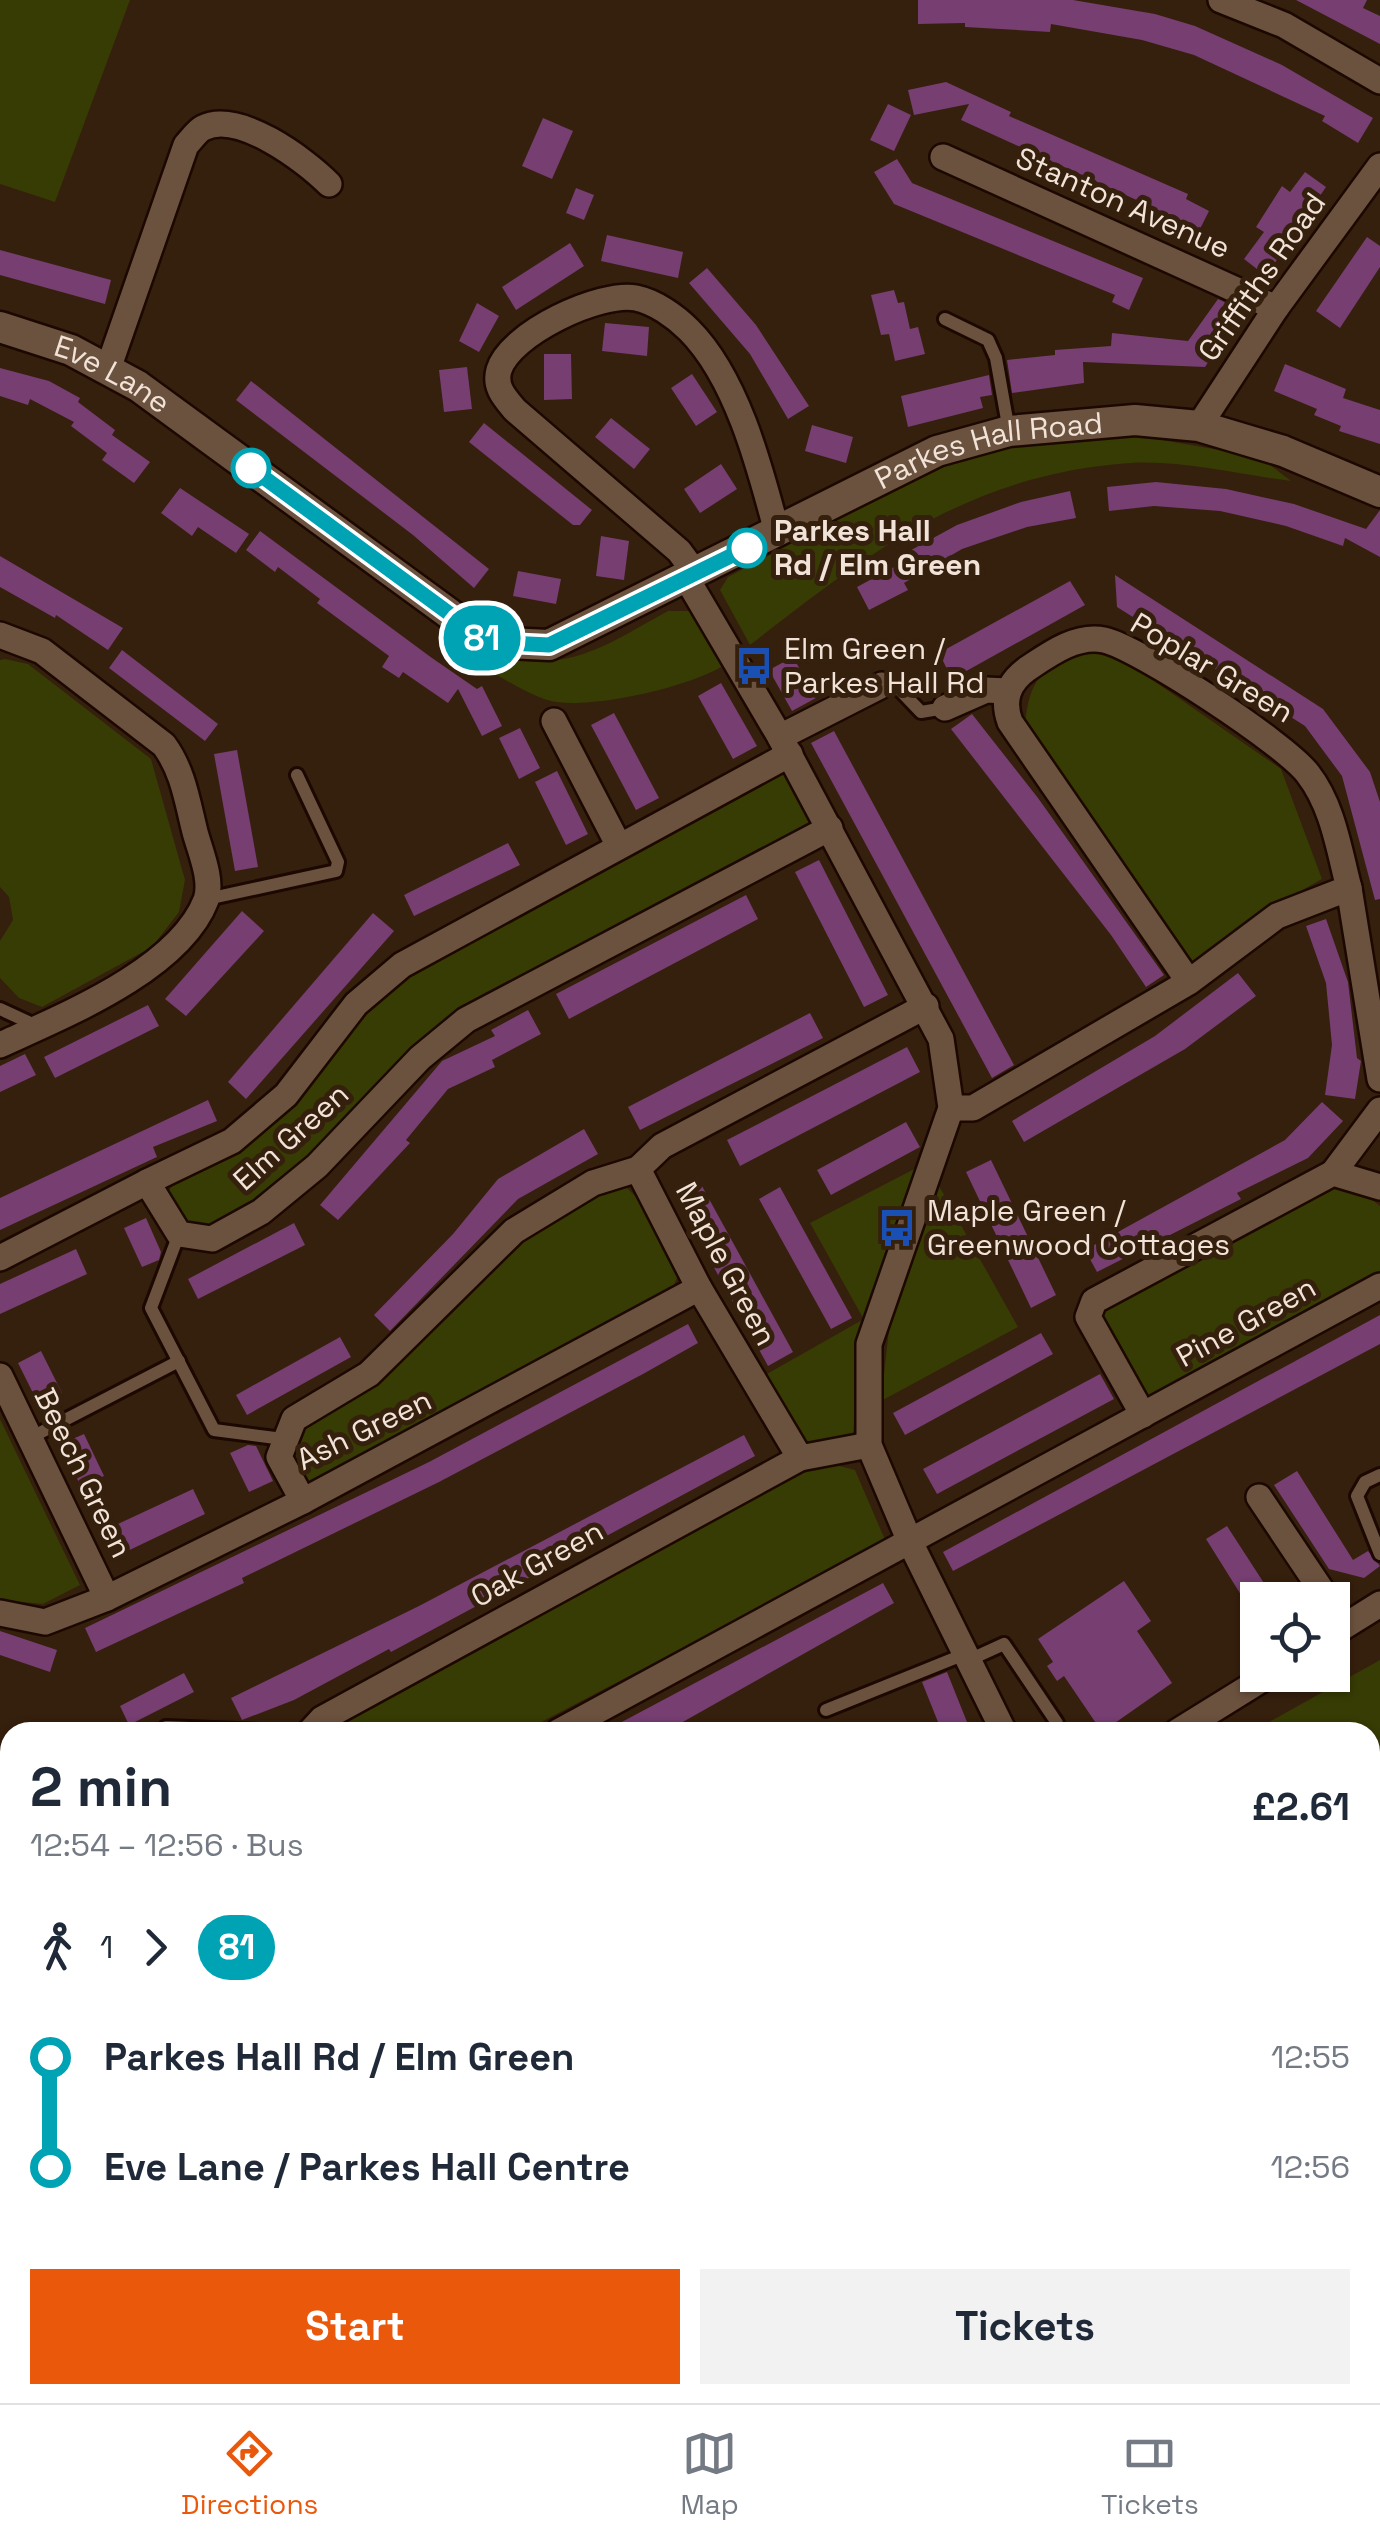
<!DOCTYPE html>
<html lang="en">
<head>
<meta charset="utf-8">
<style>
  body { margin:0; font-family:"Space Grotesk",sans-serif; background:#f2f2f3; color:#1f2937; height:100vh; display:flex; flex-direction:column; font-size:38px; white-space:nowrap }
  * { box-sizing:border-box; margin:0 }
  p { font-size:32px; color:#747a83 }
  .icon { flex:none; width:55px; height:55px; fill:none; stroke:currentColor; stroke-width:2; stroke-linecap:round; stroke-linejoin:round }
  .map { position:relative; flex:1; overflow:hidden }
  .side { position:absolute; left:0px; top:1722px; width:1380px; height:682px; display:flex; flex-direction:column; background:#fff; border-radius:30px 30px 0 0; box-shadow:0 2px 8px #0004 }
  .side>* { flex:none }
  .badge { padding:0 20px; border-radius:32px; font-size:35px; line-height:65px }
  .fabs { position:absolute; left:1240px; top:1582px; display:grid; gap:20px }
  .fabs a { display:grid; place-items:center; width:110px; height:110px; border-radius:0px; background:#fff; box-shadow:0 2px 8px #0004; font-size:50px }
  .map>.badge { position:absolute; translate:-50% -50%; box-shadow:0 0 0 5px #fff }
  .legs { display:flex; align-items:center; gap:15px; height:110px; padding:0 30px; font-size:32px }
  .legs p { margin-inline-start:auto }
  .head { display:flex; align-items:center; justify-content:space-between; height:170px; padding:0 30px }
  h1 { font-size:55px; font-weight:700; line-height:75px }
  .primary-button { display:flex; gap:20px; margin-top:auto; padding:20px 30px }
  .primary-button a { flex:1; height:115px; border-radius:0px; background:#ea580c; color:#fff; font-size:40px; font-weight:700; line-height:115px; text-align:center }
  .primary-button a+a { background:#f2f2f3; color:#1f2937 }
  ul { padding:0 30px; list-style:none }
  li { display:flex; align-items:center; gap:35px; height:110px; font-size:38px }
  li i { display:grid; place-items:center; width:15px; height:100%; margin:0 12px; background:currentColor }
  li i::after { content:''; width:25px; height:25px; margin:-12px; border:8px solid; border-radius:50%; background:#fff }
  li p { margin-inline-start:auto }
  li:first-child i { background:linear-gradient(#0000 50%,currentColor 0) }
  li:last-child i { background:linear-gradient(currentColor 50%,#0000 0) }
  .tab-bar { display:flex; justify-content:space-around; align-items:center; height:140px; border-top:2px solid #e0e1e3; background:#fff; font-size:28px; color:#747a83 }
  .tab-bar a { display:grid; justify-items:center; gap:5px }
  .tab-bar .current { color:#ea580c }
  .map>svg:first-child { display:block }
</style>
</head>
<body>
<div class="map">
<svg width="1380" height="2403" viewBox="0 0 1380 2403">
  <rect width="100%" height="100%" fill="#351f0d"/>
  <g fill="#373b04">
    <path d="M0,0h130l-75,202 -55,-18z"/>
    <path d="M1110,431l150,26 31,24c-49,-6 -112,-21 -160,-18 -161,11 -260,88 -381,182l-30,-55 8,-13 219,-115 82,-23z"/>
    <path d="M668,611h27l32,52c-30,23 -143,49 -180,37 -24,-8 -47,-24 -69,-35 25,-8 46,-2 72,-4 44,-4 79,-29 118,-50z"/>
    <path d="M1082,650l39,8 160,111 41,110 -46,26 -80,60 -17,-16 -155,-216c4,-47 12,-65 58,-83z"/>
    <path d="M5,659l23,5 123,95 34,121 -6,32 -27,35 -110,60 -23,-9 -19,-20v-37l13,-21 -4,-23 -9,-10v-227z"/>
    <path d="M787,771l27,52 -371,200 -57,51 -99,111 -78,47c-25,-6 -32,-17 -40,-41l7,-12 228,-205z"/>
    <path d="M920,1166l-57,152 -53,-95z"/>
    <path d="M623,1184l15,15 40,77 -4,9 -370,203 -16,-29 10,-30 223,-189 68,-46z"/>
    <path d="M1325,1184l37,7 18,15v71l-234,124 -49,-93z"/>
    <path d="M939,1186l79,141 -137,74 10,-90z"/>
    <path d="M862,1320l-9,115 -23,12 -32,2 -38,-71z"/>
    <path d="M0,1419l80,166 -37,19 -43,-4z"/>
    <path d="M832,1464l23,6 31,72 -364,190h-201l469,-260z"/>
    <path d="M1380,1660v743h-95l-4,-8h89v-663h-119z"/>
  </g>
  <g fill="#763e71">
    <path d="M918,0h155l82,14 40,12 87,39 91,53 -15,25 -36,-22 3,-5 -131,-61 -52,-15 -91,-16 -1,8 -85,-5v-4l-47,1z"/>
    <path d="M1296,0h71l-4,8 17,8v28z"/>
    <path d="M946,82l65,30 -2,4 179,78 -2,5 23,12 -9,18 -239,-109 8,-16 -55,11 -6,-25z"/>
    <path d="M888,104l23,11 -17,36 -24,-11z"/>
    <path d="M543,118l30,13 -21,48 -30,-13z"/>
    <path d="M897,159l15,24 231,95 -14,32 -17,-8 3,-7 -221,-91 -20,-32z"/>
    <path d="M1305,172l21,15 -60,89 -22,-17 20,-27 -8,-5 26,-41 8,6z"/>
    <path d="M576,188l18,7 -10,25 -18,-7z"/>
    <path d="M607,235l76,17 -5,26 -77,-17z"/>
    <path d="M1367,237l13,9v21l-40,61 -24,-17z"/>
    <path d="M570,243l14,23 -68,44 -14,-23z"/>
    <path d="M0,250l111,30 -6,24 -105,-29z"/>
    <path d="M707,268l49,57 53,81 -21,13 -38,-65 -61,-71z"/>
    <path d="M894,290l4,13 6,-1 6,27 8,-2 7,27 -30,7 -6,-27 -8,1 -10,-40z"/>
    <path d="M1218,299l24,11 -37,57 -122,-5 1,21 -72,10 -5,-33 48,-5v-5l56,-4 1,-13 76,8z"/>
    <path d="M477,303l22,13 -20,36 -20,-11z"/>
    <path d="M605,323l44,4 -2,29 -45,-5z"/>
    <path d="M544,354h27l1,45 -28,1z"/>
    <path d="M1285,364l61,25 -3,9 37,12v34l-41,-13 2,-5 -27,-11 3,-6 -43,-18z"/>
    <path d="M467,367l5,42 -28,3 -5,-42z"/>
    <path d="M0,368l49,13 31,17 -2,4 37,28 -3,5 38,27 -16,21 -32,-23 5,-7 -36,-27 3,-4 -44,-23 -2,6 -28,-9z"/>
    <path d="M692,374l25,38 -21,14 -25,-38z"/>
    <path d="M989,375l3,20 -12,2 3,11 -75,19 -7,-31z"/>
    <path d="M251,381l238,188 -15,19 -61,-53 -177,-135z"/>
    <path d="M611,418l39,31 -16,20 -39,-32z"/>
    <path d="M484,423l108,87 -12,15h-7l-104,-83z"/>
    <path d="M812,425l41,12 -7,26 -41,-12z"/>
    <path d="M721,464l16,25 -37,24 -16,-24z"/>
    <path d="M1156,482l70,7 68,15 72,25 14,-19v47l-35,-19 -2,8 -57,-20 -66,-15 -66,-5 -45,5 -2,-24z"/>
    <path d="M180,488l69,46 -13,19 -38,-26 -6,9 -31,-23z"/>
    <path d="M1070,491l6,27 -49,9 -65,22 -58,34 4,7 -39,20 -12,-23 48,-26 -3,-6 55,-30 64,-23z"/>
    <path d="M260,531l172,127 45,31 5,-3 20,40 -20,10 -24,-47 -10,14 -45,-31 -4,6 -17,-11 7,-11 -72,-53 3,-4 -42,-32 -3,5 -29,-22z"/>
    <path d="M601,536l28,5 -5,39 -28,-4z"/>
    <path d="M0,556l123,72 -15,22 -52,-35 -1,3 -55,-31z"/>
    <path d="M518,571l43,8 -5,25 -43,-8z"/>
    <path d="M1115,575l208,134 47,63 10,30v97l-5,1 -33,-124 -37,-50 -188,-119z"/>
    <path d="M1070,581l15,24 -133,74 -13,-26z"/>
    <path d="M122,650l96,74 -13,17 -96,-73z"/>
    <path d="M793,657l23,41 -24,13 -23,-41z"/>
    <path d="M721,683l36,63 -24,13 -35,-63z"/>
    <path d="M614,713l45,85 -23,12 -45,-85z"/>
    <path d="M972,714l66,84 126,177 -18,12 -35,-52 -160,-206z"/>
    <path d="M520,728l20,40 -21,11 -20,-41z"/>
    <path d="M834,731l180,334 -22,13 -181,-335z"/>
    <path d="M237,750l21,117 -23,4 -21,-117z"/>
    <path d="M557,771l31,63 -22,11 -31,-63z"/>
    <path d="M508,843l12,22 -106,51 -10,-21z"/>
    <path d="M819,860l69,135 -24,12 -69,-135z"/>
    <path d="M746,895l12,24 -189,100 -13,-25z"/>
    <path d="M242,911l22,20 -78,85 -21,-17z"/>
    <path d="M373,913l21,18 -148,168 -18,-17z"/>
    <path d="M1326,919l22,63 9,76 4,3 -6,38 -30,-4 7,-50 -6,-62 -20,-57z"/>
    <path d="M1238,973l18,23 -71,53 -161,93 -12,-21 143,-85z"/>
    <path d="M148,1005l11,21 -104,52 -11,-21z"/>
    <path d="M528,1010l13,24 -49,26 3,7 -47,22 -42,51 4,3 -72,77 -18,-15 122,-144 53,-25 -4,-6z"/>
    <path d="M810,1013l13,25 -183,92 -12,-23z"/>
    <path d="M907,1047l13,25 -180,94 -13,-26z"/>
    <path d="M25,1054l11,21 -36,17v-26z"/>
    <path d="M208,1100l9,21 -64,26 4,10 -157,73v-32z"/>
    <path d="M1322,1102l21,19 -35,37 -71,35 4,6 -144,73 -12,-22 200,-110z"/>
    <path d="M906,1122l14,25 -89,48 -14,-25z"/>
    <path d="M584,1129l14,25 -80,45 -128,132 -16,-16 79,-81 45,-55z"/>
    <path d="M991,1160l65,135 -25,13 -65,-136z"/>
    <path d="M697,1177l96,175 -25,14 -96,-175z"/>
    <path d="M780,1187l72,131 -21,11 -72,-130z"/>
    <path d="M146,1218l15,34 -2,8 -17,7 -18,-39z"/>
    <path d="M294,1223l11,22 -107,54 -10,-20z"/>
    <path d="M76,1249l11,25 -87,40v-30z"/>
    <path d="M1380,1315v29l-427,227 -10,-19z"/>
    <path d="M688,1324l10,19 -55,31 -204,108 -197,96 2,5 -148,69 -11,-24 344,-166z"/>
    <path d="M1041,1333l12,21 -148,81 -12,-22z"/>
    <path d="M340,1337l11,20 -104,58 -11,-20z"/>
    <path d="M41,1351l21,42 -23,12 -21,-42z"/>
    <path d="M1100,1374l14,25 -177,95 -14,-25z"/>
    <path d="M84,1434l20,42 -23,11 -20,-43z"/>
    <path d="M744,1435l11,21 -364,196 -2,-3 -95,51 -52,20 -11,-22 188,-92z"/>
    <path d="M248,1445l8,1 17,35 -24,11 -19,-39z"/>
    <path d="M1297,1471l56,89 15,-9 12,15 -16,12 -35,-9 -55,-84z"/>
    <path d="M193,1489l12,25 -88,42 -12,-26z"/>
    <path d="M1227,1526l48,74h-17v22l-52,-83z"/>
    <path d="M1124,1581l27,40 -14,10 35,52 -70,49 -38,-56 -7,5 -10,-15 6,-4 -15,-23z"/>
    <path d="M883,1583l11,20 -229,129h-62z"/>
    <path d="M0,1631l57,19 -7,22 -50,-17z"/>
    <path d="M947,1672l24,60h-29l-20,-50z"/>
    <path d="M184,1673l10,19 -65,33 -9,-19z"/>
  </g>
  <g fill="none" stroke-linecap="round" stroke-linejoin="round">
    <g stroke="#1c0800" stroke-width="18">
      <g id="lane">
        <path d="M945,319l43,21 8,18 13,73"/>
        <path d="M882,685l17,4 22,23 24,-4"/>
        <path d="M207,899l129,-28 2,-9 -41,-87"/>
        <path d="M0,1009l39,18"/>
        <path d="M179,1234l-28,74 63,122 69,9"/>
        <path d="M30,1438l149,-77"/>
        <path d="M1380,1475l-15,7 -8,14 23,58"/>
        <path d="M969,1660l35,-16 53,79"/>
        <path d="M826,1710l139,-56"/>
        <path d="M166,1727l119,5"/>
      </g>
    </g>
    <g stroke="#1c0800" stroke-width="30">
      <g id="street">
        <path d="M1221,0l63,25 96,56"/>
        <path d="M943,157l333,151"/>
        <path d="M108,369l78,-224c5,-5 11,-14 17,-17 36,-18 102,32 126,56"/>
        <path d="M1199,426l77,-118 104,-142"/>
        <path d="M696,574l-17,-23 -164,-141c-10,-12 -21,-23 -16,-40 11,-37 102,-79 137,-72 19,4 39,18 53,32 48,48 71,138 88,202"/>
        <path d="M687,579l93,158 161,302 10,69 -82,236v101l42,99 93,188"/>
        <path d="M0,635l42,16 122,94c19,26 23,55 31,87 5,19 18,48 11,68 -27,70 -143,116 -206,145"/>
        <path d="M945,708l41,-18 21,1"/>
        <path d="M554,721l65,125"/>
        <path d="M780,737l102,-52"/>
        <path d="M790,754l-388,211 -46,39 -70,91 -54,46 -85,41 32,52 33,5 49,-27 56,-46 103,-108 46,-38 364,-192"/>
        <path d="M1349,888l31,191"/>
        <path d="M951,1108h22l216,-126 88,-66 72,-28c-10,-38 -16,-82 -41,-114 -21,-29 -170,-127 -204,-134 -28,-6 -56,15 -77,29 -19,14 -25,31 -17,53l179,260"/>
        <path d="M638,1169l-45,14 -79,48 -145,143 -75,45 -15,38 24,44 396,-213"/>
        <path d="M1333,1173l47,-63"/>
        <path d="M0,1258l147,-76"/>
        <path d="M0,1376l107,222"/>
        <path d="M1143,1415l-55,-98 6,-16 239,-128 47,14"/>
        <path d="M869,1445l-69,13 -101,-170 -61,-119 24,-23 264,-140"/>
        <path d="M1259,1497l69,103"/>
        <path d="M0,1613l45,9 62,-24 196,-97"/>
        <path d="M1332,1634l48,-30"/>
        <path d="M310,1732l12,-13 478,-261"/>
        <path d="M558,1732l822,-446"/>
        <path d="M1177,1732l92,-57"/>
        <path d="M0,1896l10,5"/>
        <path d="M0,2248l10,9"/>
        <path d="M133,2395l7,8"/>
        <path d="M1270,2395l3,8"/>
        <path d="M174,2403l10,-8"/>
        <path d="M500,2403l9,-8"/>
        <path d="M891,2403l9,-8"/>
      </g>
    </g>
    <g stroke="#1c0800" stroke-width="35">
      <g id="secondary">
        <path id="s1" d="M0,327l71,23 67,36 350,256 61,3 388,-194 72,-20 126,-11 64,6 84,25 97,41"/>
      </g>
    </g>
    <use href="#lane" stroke="#6b523f" stroke-width="12"/>
    <use href="#street" stroke="#6b523f" stroke-width="25"/>
    <use href="#secondary" stroke="#6b523f" stroke-width="30"/>
  </g>
  <g fill="none" stroke-linecap="round" stroke-linejoin="round">
    <g stroke="#fff" stroke-width="22">
      <path id="line-1" d="M251,468l237,174 61,3 198,-97"/>
    </g>
    <use href="#line-1" stroke="#00a3b4" stroke-width="15"/>
  </g>
  <defs>
    <g id="bus-bare" transform="scale(3)"><path d="M-5-6H5V4H4V6H2V4H-2V6H-4V4H-5ZM-3.5-4V0h7V-4ZM-3.5 1.2v1.5H-2V1.2ZM2 1.2v1.5H3.5V1.2Z" fill="#1a4fb4" stroke="#351f0d" stroke-width="2.5" paint-order="stroke"/></g>
  </defs>
  <g fill-rule="evenodd">
    <use href="#bus-bare" x="754" y="666"/>
    <use href="#bus-bare" x="897" y="1228"/>
  </g>
  <g fill="#fff" stroke="#00a3b4" stroke-width="5">
    <circle cx="251" cy="468" r="18"/>
    <circle cx="747" cy="548" r="18"/>
  </g>
  <g text-anchor="middle" stroke-width="10" stroke-linejoin="round" paint-order="stroke">
    <g font-size="30" fill="#f2e3d8" stroke="#351f0d">
      <text transform="translate(1123 203) rotate(24)" y="10">Stanton Avenue</text>
      <text transform="translate(1262 277) rotate(-55)" y="10">Griffiths Road</text>
      <text dy="10" stroke="none"><textPath href="#s1" startOffset="122">Eve Lane</textPath></text>
      <text dy="10" stroke="none"><textPath href="#s1" startOffset="1130">Parkes Hall Road</textPath></text>
      <text transform="translate(1212 668) rotate(31)" y="10">Poplar Green</text>
      <text transform="translate(291 1137) rotate(-42)" y="10">Elm Green</text>
      <text transform="translate(726 1264) rotate(62)" y="10">Maple Green</text>
      <text transform="translate(1246 1322) rotate(-29)" y="10">Pine Green</text>
      <text transform="translate(364 1430) rotate(-26)" y="10">Ash Green</text>
      <text transform="translate(83 1473) rotate(64)" y="10">Beech Green</text>
      <text transform="translate(537 1564) rotate(-29)" y="10">Oak Green</text>
    </g>
    <g font-size="30" font-weight="bold" fill="#f2e3d8" stroke="#351f0d" text-anchor="start">
      <text x="774" y="541">Parkes Hall<tspan x="774" dy="34">Rd / Elm Green</tspan></text>
    </g>
    <g font-size="30" fill="#f2e3d8" stroke="#351f0d" text-anchor="start">
      <text x="784" y="659">Elm Green /<tspan x="784" dy="34">Parkes Hall Rd</tspan></text>
      <text x="927" y="1221">Maple Green /<tspan x="927" dy="34">Greenwood Cottages</tspan></text>
    </g>
  </g>
</svg>
<div class="fabs">
<a><svg class="icon" aria-label="locate" viewBox="0 0 24 24"><circle cx="12" cy="12" r="6"/><path d="M12 2v4M12 18v4M2 12h4M18 12h4"/></svg></a>
</div>
<b class="badge" style="left:482px;top:638px;background:#00a3b4;color:#fff">81</b>
<section class="side">
<div class="head"><div><h1>2 min</h1><p>12:54 – 12:56 · Bus</p></div><b>£2.61</b></div>
<div class="legs"><svg class="icon" aria-label="walk" viewBox="0 0 24 24"><circle cx="13" cy="4" r="2"/><path d="M13 8l-2 6 4 7M11 14l-3 7M7 12l3-4h3l4 4"/></svg>1<svg class="icon" aria-label="forward" viewBox="0 0 24 24"><path d="M9 5l7 7-7 7"/></svg><b class="badge" style="background:#00a3b4;color:#fff">81</b></div>
<ul>
<li><i style="color:#00a3b4"></i><b>Parkes Hall Rd / Elm Green</b><p>12:55</p></li>
<li><i style="color:#00a3b4"></i><b>Eve Lane / Parkes Hall Centre</b><p>12:56</p></li>
</ul>
<div class="primary-button"><a>Start</a><a>Tickets</a></div>
</section>
</div>
<nav class="tab-bar">
<a class="current"><svg class="icon" aria-label="directions" viewBox="0 0 24 24"><path d="M12 3l9 9-9 9-9-9zM9 14v-3h6M13 9l2 2-2 2"/></svg>Directions</a>
<a><svg class="icon" aria-label="map" viewBox="0 0 24 24"><path d="M3 6l6-2 6 2 6-2v14l-6 2-6-2-6 2zM9 4v14M15 6v14"/></svg>Map</a>
<a><svg class="icon" aria-label="tickets" viewBox="0 0 24 24"><path d="M3 7h18v10H3zM15 7v10"/></svg>Tickets</a>
</nav>
</body>
</html>
